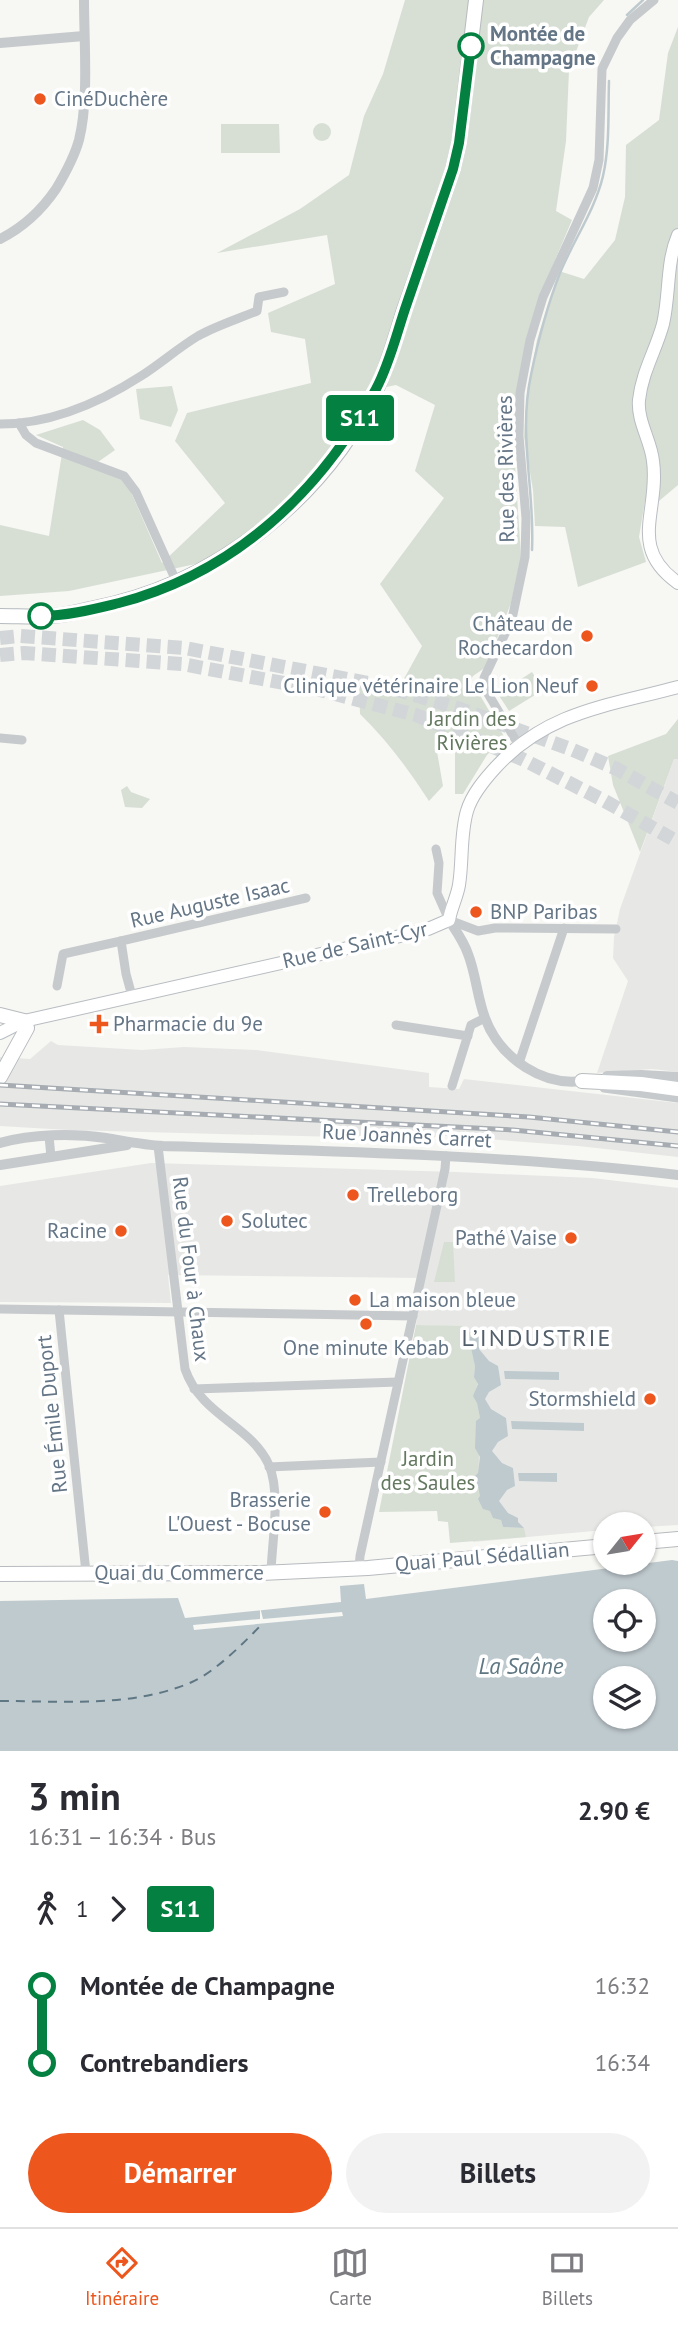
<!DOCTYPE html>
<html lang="fr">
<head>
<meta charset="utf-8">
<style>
  body { margin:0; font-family:"PT Sans",sans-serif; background:#f2f2f3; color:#2b2b33; height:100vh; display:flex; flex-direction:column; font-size:26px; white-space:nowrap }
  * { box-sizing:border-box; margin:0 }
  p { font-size:23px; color:#7c7c81 }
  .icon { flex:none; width:38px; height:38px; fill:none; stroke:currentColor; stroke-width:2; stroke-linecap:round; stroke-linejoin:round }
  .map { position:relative; height:1751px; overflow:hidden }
  .details { display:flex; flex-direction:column; background:#fff; flex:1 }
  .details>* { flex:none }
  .badge { padding:0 14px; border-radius:5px; font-size:24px; line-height:46px }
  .needle { width:46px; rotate:60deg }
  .tools { position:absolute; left:593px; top:1512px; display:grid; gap:14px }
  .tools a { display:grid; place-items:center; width:63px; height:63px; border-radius:50%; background:#fff; box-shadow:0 2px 5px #0004; font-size:35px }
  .map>.badge { position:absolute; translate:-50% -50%; box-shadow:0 0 0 4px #fff }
  .legs { display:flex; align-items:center; gap:10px; height:77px; padding:0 28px; font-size:23px }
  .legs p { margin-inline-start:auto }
  .summary { display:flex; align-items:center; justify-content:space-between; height:119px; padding:0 28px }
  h1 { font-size:38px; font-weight:700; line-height:52px }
  .cta { display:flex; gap:14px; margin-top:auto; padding:14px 28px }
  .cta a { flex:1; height:80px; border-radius:42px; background:#ed561d; color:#fff; font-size:28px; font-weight:700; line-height:80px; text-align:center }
  .cta a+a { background:#f2f2f3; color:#2b2b33 }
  ul { padding:0 28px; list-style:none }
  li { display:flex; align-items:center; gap:24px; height:77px; font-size:26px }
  li i { display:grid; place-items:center; width:10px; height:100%; margin:0 9px; background:currentColor }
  li i::after { content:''; width:18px; height:18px; margin:-9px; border:5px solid; border-radius:50%; background:#fff }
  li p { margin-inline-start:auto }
  li:first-child i { background:linear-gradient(#0000 50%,currentColor 0) }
  li:last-child i { background:linear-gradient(currentColor 50%,#0000 0) }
  .menu { display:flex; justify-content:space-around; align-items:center; height:98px; border-top:2px solid #e1e1e2; background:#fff; font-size:19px; color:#7c7c81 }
  .menu a { display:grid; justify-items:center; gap:4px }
  .menu .current { color:#ed561d }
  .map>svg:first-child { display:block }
</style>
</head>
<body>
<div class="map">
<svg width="678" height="1751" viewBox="0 0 678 1751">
  <rect width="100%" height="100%" fill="#f7f7f3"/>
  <g fill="#e7e8e6">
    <path d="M674,759h4v313l-26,-3 -55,4 31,-92 -15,-23 1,-21 6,-28z"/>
    <path d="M51,1041l7,4 84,5 42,-3 72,3 173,23v14l30,2 5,-10 214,24v54l-100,-11 -132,-10 -32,3 -346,-9 -68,-4v-69l30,2z"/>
    <path d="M151,1163l305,9 136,6 86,10v337l-34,2v-3h-38l-1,6 -132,12 -8,-215 -49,-2 6,-47 -254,-3 3,28 -171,-1v-116z"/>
  </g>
  <g fill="#d7dfd4">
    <path d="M405,0h199l-15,17 -20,53 -3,71 -10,70 16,9 -32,76 -13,39 -10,56 -4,44 8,122 -10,46 -25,64 -13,9 -6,11 7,-2 31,53 -18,17 -24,39h-8v-42l-19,-6 7,40 -14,15c-21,-32 -42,-61 -69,-87l-1,-28 35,11 28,-51 -42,-62 64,-86 -29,-27 20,-66 -39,-20 -24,5 -20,37 -21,22 -42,52 -35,31 -49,30 -136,29 -69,5v-71l49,11 14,-89 -27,-12 47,-15 17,10 15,20 -17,12 26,14 38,87 63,-60 -50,-62 12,-28 124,-30 -6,-44 -34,-7 -3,-19 67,-29 -8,-49 -110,18 83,-44 49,-34 15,-59 19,-42z"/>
    <path d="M678,27v458l-19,16h-14l-6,36 7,25 -68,25 -13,-60 -30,-1 -2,-36 -9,-53 3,-44 10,-53 22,-69 25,8 31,-39 10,-43 1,-52 33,-25 9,-67z"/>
    <circle cx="322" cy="132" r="9"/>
    <path d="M221,124h58l1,29h-59z"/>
    <path d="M172,386l6,24 -7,17 -31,-8 -4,-30z"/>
    <path d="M532,672l11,18 -34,21 -11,-17z"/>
    <path d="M678,719v40h-4l-34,93 -27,-67 -5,-29 58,-22z"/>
    <path d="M127,786l4,6 19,7 -8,9 -17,-1 -4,-17z"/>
    <path d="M444,1242h9l2,40h-21z"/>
    <path d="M416,1325l49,1 1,6 33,1 -10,5 -16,-2 2,30 -1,10 4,5 -3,11 5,26 -2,67 10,24 13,11 2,7 21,1 2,9 -76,6 -2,-21 -10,-1 -1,-10 -58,1z"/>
  </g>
  <g fill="#bfcacf" fill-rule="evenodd">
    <path d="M473,1336l16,2 -10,11 10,12 9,5 3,19 -12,7 -4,7 6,10 15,9 2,18 -10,6 -6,9 10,12 11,5 2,18 -8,4 -8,11 9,12 10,5v4l6,6 -21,-1 -2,-7 -8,-2 -3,-7 -7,-2 -5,-10 2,-3 -2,-11 -5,-7 5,-5 2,-16 -5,-9 1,-27 4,-3 -3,-15 -4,-7 5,-12 -4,-7 1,-11 -5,-23v-6z"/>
    <path d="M504,1371l55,1v8l-54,-1z"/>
    <path d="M511,1421l73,2v8l-72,-2z"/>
    <path d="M518,1473h39v9l-38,-1z"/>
    <path d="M672,1560l6,1v190h-678v-150l178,-3 7,20 156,-16 -1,-16 24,-2 2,15zM606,1601h38v39h-38zM606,1678h38v39h-38z"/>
  </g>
  <path fill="#f7f7f3" d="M260,1607l3,12 79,-7 1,4 -149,14 -1,-5 67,-6z"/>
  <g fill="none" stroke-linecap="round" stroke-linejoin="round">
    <g stroke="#bfcacf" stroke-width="2.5">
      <path d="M627,15l16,-15"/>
      <path d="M532,550c3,-60 -14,-115 -1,-175 7,-34 16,-69 29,-102 13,-32 35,-63 43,-97 7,-31 5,-63 6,-95"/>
    </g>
    <path stroke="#5f7783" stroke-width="2" stroke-dasharray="9 7" stroke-linecap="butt" d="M0,1701c64,0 132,7 192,-19 23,-10 53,-40 70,-58"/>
    <g stroke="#d2d6d8" stroke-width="14" stroke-dasharray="14 7" stroke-linecap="butt">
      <path d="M0,638l20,-2 165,12 199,38 71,21 118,43 44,19 61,34"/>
      <path d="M0,655l24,-2 158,11 134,25 100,26 106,44 81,41 75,42"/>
    </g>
    <g stroke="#b8bdc2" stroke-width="14">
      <g id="secondary">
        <path d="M678,235c-12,28 -8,59 -15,89 -7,26 -21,48 -24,76 -2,21 12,41 14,61 7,50 -26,86 25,122"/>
        <path d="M0,1033l24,-12 372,-84 32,-8 21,-9c2,-12 8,-23 10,-35 4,-25 1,-50 8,-74 5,-17 18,-32 29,-44 52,-56 112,-61 182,-80"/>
      </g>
    </g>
    <g stroke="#b7bbbf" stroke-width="16">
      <g id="primary">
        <path d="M0,616c18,0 36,1 53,0 12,-1 25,-4 37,-7 124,-23 234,-109 288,-223 11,-24 18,-51 26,-76 17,-47 33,-94 49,-141l6,-26 17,-143"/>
        <path d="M0,1015l24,6 3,7 -27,49"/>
        <path d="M644,1542l34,-3"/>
        <path d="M0,1574l261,-1 107,-5 238,-22"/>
      </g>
    </g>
    <g stroke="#b8bcbf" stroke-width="16">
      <path id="trunk" d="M582,1081l59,3 37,5"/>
    </g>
    <g stroke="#c6cacd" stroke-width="9">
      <path d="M19,423l7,12 10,8 88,33 12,16 41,91"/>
      <path d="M0,424c50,0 99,-21 141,-48 19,-12 37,-28 57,-40 18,-10 40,-17 59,-25l2,-14 25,-5"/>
      <path d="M0,738l22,2"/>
      <path d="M518,744l-34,-57v-9l28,-59 13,-62 1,-39 -7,-82 1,-43 10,-53 13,-43 50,-109 6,-28 3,-91 15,-31 13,-18 24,-20"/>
      <path d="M436,849l3,14 -2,30 12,27 29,11 17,-3 121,1"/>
      <path d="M57,986l6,-32 58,-13"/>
      <path d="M132,996l-6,-22 -5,-33 185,-43"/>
      <path d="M396,1025l72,11"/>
      <path d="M519,1063l45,-135"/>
      <path d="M452,1086l19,-61 14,-7"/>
      <path d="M604,1088l74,10"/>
      <path d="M49,1136l2,21"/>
      <path d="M158,1146l27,223c16,47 66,56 84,96 12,29 3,76 2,107"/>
      <path d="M0,1309l413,7"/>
      <path d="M59,1310l27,263"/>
      <path d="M194,1389l204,-7"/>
      <path d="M269,1467l112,-5"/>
      <path d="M359,1568l1,-12 85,-387 1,-13"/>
    </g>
    <g stroke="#c6cacd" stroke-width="10">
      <path d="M0,43l84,-7"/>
      <path d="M0,239c24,-12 41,-28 56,-50 9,-15 18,-31 23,-49 10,-40 5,-97 5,-140"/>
      <path d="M449,920c7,11 15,22 19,34 8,20 9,43 17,64 15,40 59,71 103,62"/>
      <path d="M607,1076l34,-1 37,2"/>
      <path d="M0,1143c31,-9 73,-10 106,-5 19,3 38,7 57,8 172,5 344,9 515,29"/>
      <path d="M0,1165l127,-20"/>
    </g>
    <use href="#secondary" stroke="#fff" stroke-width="12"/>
    <use href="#primary" stroke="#fff" stroke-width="14"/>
    <use href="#trunk" stroke="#fff" stroke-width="14"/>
    <g stroke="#a6acb2" stroke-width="5">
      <g id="rail">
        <path d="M0,1085l529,32 149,15"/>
        <path d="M0,1104l513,26 165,16"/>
      </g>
    </g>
    <use href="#rail" stroke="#fff" stroke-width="2.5" stroke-dasharray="8" stroke-linecap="butt"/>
  </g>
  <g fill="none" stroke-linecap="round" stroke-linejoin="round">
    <g stroke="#fff" stroke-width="16">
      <path id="line-1" d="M41,616c26,0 53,-7 78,-13 115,-30 202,-111 257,-214 13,-24 20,-53 29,-80 16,-46 32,-93 48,-140l6,-26 12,-97"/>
    </g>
    <use href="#line-1" stroke="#048040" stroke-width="10"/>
  </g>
  <g fill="#fff" stroke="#048040" stroke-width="3.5">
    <circle cx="471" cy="46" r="12"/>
    <circle cx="41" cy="616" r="12"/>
  </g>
  <g fill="#ed561d" stroke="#fff" stroke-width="2.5">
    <circle cx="40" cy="99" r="7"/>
    <circle cx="587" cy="636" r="7"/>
    <circle cx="592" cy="686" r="7"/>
    <circle cx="476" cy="912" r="7"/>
    <path d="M95.5 1013.5h7v7h7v7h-7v7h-7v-7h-7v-7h7z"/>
    <circle cx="353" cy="1195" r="7"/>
    <circle cx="227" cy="1221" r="7"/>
    <circle cx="121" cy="1231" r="7"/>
    <circle cx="571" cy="1238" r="7"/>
    <circle cx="355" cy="1300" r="7"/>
    <circle cx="366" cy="1324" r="7"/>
    <circle cx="650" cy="1399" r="7"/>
    <circle cx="325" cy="1512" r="7"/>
  </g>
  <g text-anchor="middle" stroke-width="7" stroke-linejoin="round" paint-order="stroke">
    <g font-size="21" font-weight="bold" fill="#647586" stroke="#fff" text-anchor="start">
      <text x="490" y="41">Montée de<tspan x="490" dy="24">Champagne</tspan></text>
    </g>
    <g font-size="21" fill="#647586" stroke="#fff" text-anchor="start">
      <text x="54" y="106">CinéDuchère</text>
      <text x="573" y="631" text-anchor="end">Château de<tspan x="573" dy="24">Rochecardon</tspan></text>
      <text x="578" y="693" text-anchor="end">Clinique vétérinaire Le Lion Neuf</text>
      <text x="490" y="919">BNP Paribas</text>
      <text x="113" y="1031">Pharmacie du 9e</text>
      <text x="367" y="1202">Trelleborg</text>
      <text x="241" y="1228">Solutec</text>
      <text x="107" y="1238" text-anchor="end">Racine</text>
      <text x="557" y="1245" text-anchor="end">Pathé Vaise</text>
      <text x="369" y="1307">La maison bleue</text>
      <text x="366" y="1355" text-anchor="middle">One minute Kebab</text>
      <text x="636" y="1406" text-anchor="end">Stormshield</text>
      <text x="311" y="1507" text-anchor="end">Brasserie<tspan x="311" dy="24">L'Ouest - Bocuse</tspan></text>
    </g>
    <g font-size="21" fill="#647586" stroke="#fff">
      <text transform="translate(506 469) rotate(-91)" y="7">Rue des Rivières</text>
      <text transform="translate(210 903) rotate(-13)" y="7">Rue Auguste Isaac</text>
      <text transform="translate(355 945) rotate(-13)" y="7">Rue de Saint-Cyr</text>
      <text transform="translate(407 1136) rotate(3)" y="7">Rue Joannès Carret</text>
      <text transform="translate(191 1269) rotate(83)" y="7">Rue du Four à Chaux</text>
      <text transform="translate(52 1414) rotate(-96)" y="7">Rue Émile Duport</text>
      <text transform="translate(482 1557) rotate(-5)" y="7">Quai Paul Sédallian</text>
      <text x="179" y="1580">Quai du Commerce</text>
    </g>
    <g font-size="21" fill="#63785f" stroke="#fff">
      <text x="472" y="726">Jardin des<tspan x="472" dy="24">Rivières</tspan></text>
      <text x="428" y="1466">Jardin<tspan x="428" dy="24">des Saules</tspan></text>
    </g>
    <g font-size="23" font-style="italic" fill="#5f7783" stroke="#fff">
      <text x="521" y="1674">La Saône</text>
    </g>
    <g font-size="24" letter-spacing="2" fill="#525f6b" stroke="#fff">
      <text x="537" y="1346">L’INDUSTRIE</text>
    </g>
  </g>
</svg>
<div class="tools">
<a><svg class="needle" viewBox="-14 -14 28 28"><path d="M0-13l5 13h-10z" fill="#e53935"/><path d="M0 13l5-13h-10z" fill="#7c7c81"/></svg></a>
<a><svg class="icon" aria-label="locate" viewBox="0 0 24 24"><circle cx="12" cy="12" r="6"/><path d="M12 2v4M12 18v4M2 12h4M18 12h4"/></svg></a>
<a><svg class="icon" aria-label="layers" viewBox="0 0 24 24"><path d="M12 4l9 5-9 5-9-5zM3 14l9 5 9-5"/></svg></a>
</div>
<b class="badge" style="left:360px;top:418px;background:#048040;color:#fff">S11</b>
</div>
<section class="details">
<div class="summary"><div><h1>3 min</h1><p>16:31 – 16:34 · Bus</p></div><b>2.90 €</b></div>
<div class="legs"><svg class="icon" aria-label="walk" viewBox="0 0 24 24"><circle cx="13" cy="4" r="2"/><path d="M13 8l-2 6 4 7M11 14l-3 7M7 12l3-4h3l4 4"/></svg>1<svg class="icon" aria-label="forward" viewBox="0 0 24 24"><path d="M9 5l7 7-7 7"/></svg><b class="badge" style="background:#048040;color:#fff">S11</b></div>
<ul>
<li><i style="color:#048040"></i><b>Montée de Champagne</b><p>16:32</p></li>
<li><i style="color:#048040"></i><b>Contrebandiers</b><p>16:34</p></li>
</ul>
<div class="cta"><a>Démarrer</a><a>Billets</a></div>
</section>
<nav class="menu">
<a class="current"><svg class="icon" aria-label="directions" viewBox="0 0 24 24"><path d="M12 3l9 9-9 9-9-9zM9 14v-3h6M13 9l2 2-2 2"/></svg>Itinéraire</a>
<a><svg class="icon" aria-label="map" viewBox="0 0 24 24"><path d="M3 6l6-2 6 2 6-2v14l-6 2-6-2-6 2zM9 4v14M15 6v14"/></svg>Carte</a>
<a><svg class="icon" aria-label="tickets" viewBox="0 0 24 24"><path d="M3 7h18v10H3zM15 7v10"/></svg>Billets</a>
</nav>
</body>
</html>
